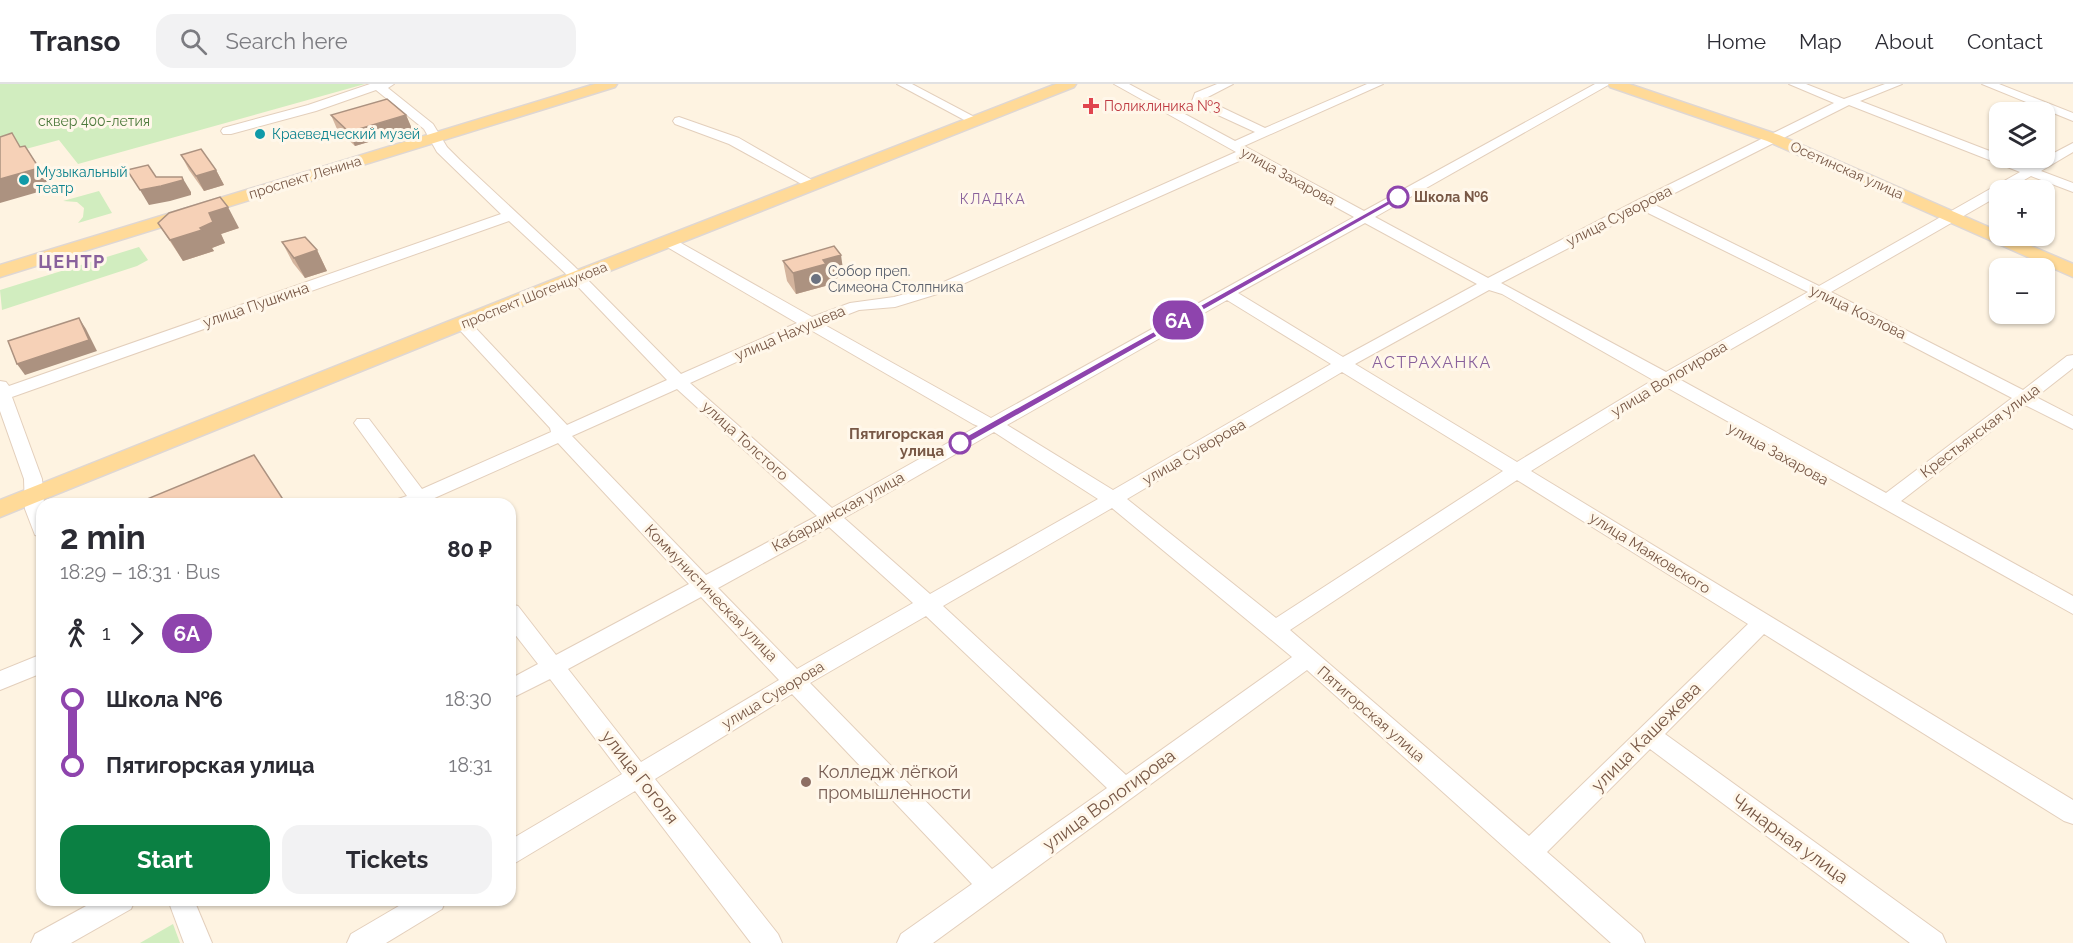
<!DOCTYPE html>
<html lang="en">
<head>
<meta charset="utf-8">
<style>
  body { margin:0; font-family:Raleway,sans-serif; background:#f2f2f3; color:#2b2b33; height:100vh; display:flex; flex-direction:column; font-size:22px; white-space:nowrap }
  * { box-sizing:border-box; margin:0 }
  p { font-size:20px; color:#7c7c81 }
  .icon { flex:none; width:33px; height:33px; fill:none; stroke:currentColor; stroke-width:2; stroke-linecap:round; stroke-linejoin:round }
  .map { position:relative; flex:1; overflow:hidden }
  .sheet { position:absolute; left:36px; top:414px; width:480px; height:408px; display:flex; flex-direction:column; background:#fff; border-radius:18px; box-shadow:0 2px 4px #0004 }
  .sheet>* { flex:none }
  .badge { padding:0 12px; border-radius:20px; font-size:21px; line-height:39px }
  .tools { position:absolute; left:1989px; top:18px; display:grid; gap:12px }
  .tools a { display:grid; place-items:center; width:66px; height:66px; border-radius:12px; background:#fff; box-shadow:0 2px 4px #0004; font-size:30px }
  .map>.badge { position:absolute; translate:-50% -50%; box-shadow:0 0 0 3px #fff }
  .legs { display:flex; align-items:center; gap:9px; height:66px; padding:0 24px; font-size:20px }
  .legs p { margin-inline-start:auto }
  .head { display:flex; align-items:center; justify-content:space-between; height:102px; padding:0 24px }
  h1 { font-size:33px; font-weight:700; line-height:45px }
  .primary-button { display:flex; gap:12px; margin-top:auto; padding:12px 24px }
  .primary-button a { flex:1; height:69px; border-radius:18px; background:#0b8043; color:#fff; font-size:24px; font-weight:700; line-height:69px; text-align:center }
  .primary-button a+a { background:#f2f2f3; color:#2b2b33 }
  ul { padding:0 24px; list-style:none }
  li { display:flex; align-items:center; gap:21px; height:66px; font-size:22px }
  li i { display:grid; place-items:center; width:9px; height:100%; margin:0 8px; background:currentColor }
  li i::after { content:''; width:15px; height:15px; margin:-8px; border:4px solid; border-radius:50%; background:#fff }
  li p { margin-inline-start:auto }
  li:first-child i { background:linear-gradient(#0000 50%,currentColor 0) }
  li:last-child i { background:linear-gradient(currentColor 50%,#0000 0) }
  header { display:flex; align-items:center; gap:36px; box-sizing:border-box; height:84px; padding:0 30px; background:#fff; border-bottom:2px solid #e1e1e2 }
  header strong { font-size:28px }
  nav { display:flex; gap:33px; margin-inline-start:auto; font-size:21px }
  .search { width:420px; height:54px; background:#f2f2f3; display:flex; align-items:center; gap:15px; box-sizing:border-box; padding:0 21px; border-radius:18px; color:#7c7c81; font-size:22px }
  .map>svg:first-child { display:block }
</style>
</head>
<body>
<header>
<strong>Transo</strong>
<div class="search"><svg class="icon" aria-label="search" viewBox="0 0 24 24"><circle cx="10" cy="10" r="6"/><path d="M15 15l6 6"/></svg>Search here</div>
<nav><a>Home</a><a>Map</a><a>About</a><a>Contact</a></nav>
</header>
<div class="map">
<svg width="2073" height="859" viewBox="0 0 2073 859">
  <rect width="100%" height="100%" fill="#fef3e1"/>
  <g fill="#d1edbf">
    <path d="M0,0h365l-287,80 -19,-24 -59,16z"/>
    <path d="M99,107l13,22 -34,10 5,-6 1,-9 -7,-6 -14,-1z"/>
    <path d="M139,163l9,13 -11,6 -135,44 -2,-20z"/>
    <path d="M173,840l7,19h-40z"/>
  </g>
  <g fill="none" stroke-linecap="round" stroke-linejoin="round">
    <g stroke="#e3cfbc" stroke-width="2">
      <g id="minor">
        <path d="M370,0h24l-6,4 45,36 14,23 13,13 114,106 107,108 116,-51 -135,-79 -2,-3 2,-3h10l140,79 38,-14 44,-6 43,-12 299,-133 -122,-68h15l106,57 20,-9 -61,-28 -2,-3 3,-8 22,-9h16l-29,15 61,29 102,-44h16l-139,62 120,65 231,-127h15l-235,133 113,61 148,-77 198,-98 -45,-19h17l38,15 41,-15h17l-42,17 140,54v3h6l23,8 44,-23v9l-32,19 32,12v9l-42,-16 -24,14h-7v5l-169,97 192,98 44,-34 6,-1v13l-37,29 37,19v13l-48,-24 -124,96 172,95v18l-407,-227 -135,84 542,329v24l-9,-3 -300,-187 -99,100 277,200 4,9h-36l-260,-194 -103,103 94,82 4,9h-34l-304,-273 -374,273h-36l4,-9 71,-50 -180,-190 -137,85 123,155 4,9h-31l-116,-152 -125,75v-26l112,-66 -72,-95 -40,20v-20l28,-15 -28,-36v-24l8,2 38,49 133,-71 -131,-141 -128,57 3,4h-38l3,-5 9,-3 -53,-73 3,-4h12l53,70 129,-57 -1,-4 -94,-102 -2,-3 8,-5 6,2 99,105 100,-45 -103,-108 -55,-51 -497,176 30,82 2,25h-2v33l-7,-2 -10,-26 -1,-30 -24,-68v-30l6,1 3,4 492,-172 -64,-62 -13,-23 -48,-39 -60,21 -85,23h-8l-2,-3 2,-3 85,-23zM1849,21l171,67 -201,114 -166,-82zM1246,74l108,59 -363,201 -168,-94 36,-14 36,-3 52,-16zM1642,126l166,82 -142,80 -165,-89zM1365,139l112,61 -134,73 -105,-64zM1489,206l13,4 151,86 -136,82 -162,-98zM1820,214l192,100 -126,95 -207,-114zM1227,216l104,64 -218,126 -106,-65zM809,245l164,95 5,2 -146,82 -142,-125zM1342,288l161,99 -227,147 -149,-119zM677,305l140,127 -111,59 -134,-139zM994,348l104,67 -168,95 -86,-76zM1517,396l231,144 -219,212 -239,-206zM1112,424l180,149 -166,118 -183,-169zM829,443l84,76 -116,66 -79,-81zM701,513l78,83 -138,82 -73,-93zM926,532l181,172 -115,81 -182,-186z"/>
        <path d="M897,0h15l68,36 -6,4 -4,-1z"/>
        <path d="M1982,0h17l74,29v8z"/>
        <path d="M679,33l60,21 80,46 -2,3h-10l-78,-43 -54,-20 -2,-3 2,-3z"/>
        <path d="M42,570v19l-42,17v-19z"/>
        <path d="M97,816h38l-4,9 -60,34h-40l4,-9z"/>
        <path d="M168,816h26l18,43h-28z"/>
        <path d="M409,816h37l-4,9 -56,34h-39l4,-9z"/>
      </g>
    </g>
    <g stroke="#dfd7d3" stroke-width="3">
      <g id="major">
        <path d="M595,0h22l-2,3 -615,190v-12z"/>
        <path d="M1056,0h20l-2,3 -505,200 -569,230v-17l555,-221z"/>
        <path d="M1608,0h21l150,51 221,97v4h8l65,28v13l-306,-136 -157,-54z"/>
      </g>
    </g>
    <use href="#minor" fill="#fff" fill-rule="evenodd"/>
    <use href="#major" fill="#ffda98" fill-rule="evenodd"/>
  </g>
  <g fill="#d4b49d">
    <path d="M331,31h75l6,14 -57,17 -18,-17z"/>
    <path d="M181,71l35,15 8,15 -20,6 -15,-21z"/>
    <path d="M158,139l81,5 -18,6 4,9 -13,5 2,3 -31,10z"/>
    <path d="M282,158l35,8 10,21 -22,7 -12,-15z"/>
    <path d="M783,177l61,15 -16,5 1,4 -33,9 -9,-13z"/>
  </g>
  <g fill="#ac9280">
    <path d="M406,31l6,14 -57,17 -6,-14z"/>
    <path d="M25,62l27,42 -52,15v-24z"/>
    <path d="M216,86l8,15 -20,6 -8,-15z"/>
    <path d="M182,93l9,15v3l-21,6 -21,4 -9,-15z"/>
    <path d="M228,123l11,21 -18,6 4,9 -13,5 2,3 -31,10 -13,-21 30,-12 9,-15z"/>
    <path d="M317,166l10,21 -22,7 -11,-20z"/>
    <path d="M841,171l3,21 -16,5 1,4 -33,9 -3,-21 30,-13z"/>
    <path d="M79,234l7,11 11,22 -72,24 -8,-11z"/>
  </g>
  <g fill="#f6d1b7" stroke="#ac9280" stroke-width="1.5">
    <path d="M387,15l19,16 -57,17 -18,-17z"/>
    <path d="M12,49l8,14 5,-1 14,22 -39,11v-42z"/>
    <path d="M201,65l15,21 -20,6 -15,-21z"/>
    <path d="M148,81l8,12h26l1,3 -22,6 -21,4 -13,-20z"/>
    <path d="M220,113l8,10 -19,6 4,9 -13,6 2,2 -32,10 -12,-17 11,-10z"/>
    <path d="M305,153l12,13 -23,8 -12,-16z"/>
    <path d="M834,162l7,9 -18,5 3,4 -33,9 -10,-12z"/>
    <path d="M79,234l10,22 -72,24 -9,-23z"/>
    <path d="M254,371l32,49h-136l-3,-5z"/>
  </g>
  <path fill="#8e44ad" stroke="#fff" stroke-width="1.5" d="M1398,111l4,2 -2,2 -437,247 -3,1 -6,-4z"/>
  <path fill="#e0444e" stroke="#fff7ea" stroke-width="2" d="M1088 13h6v6h6v6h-6v6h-6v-6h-6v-6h6z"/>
  <g fill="#0f9aa8" stroke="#fff7ea" stroke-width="2">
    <circle cx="260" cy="50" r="6"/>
    <circle cx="24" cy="96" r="6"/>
  </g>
  <g fill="#fff" stroke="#8e44ad" stroke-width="3">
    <circle cx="1398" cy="113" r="10"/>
    <circle cx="960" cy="359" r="10"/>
  </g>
  <circle fill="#6b7280" stroke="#fff7ea" stroke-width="2" cx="816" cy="195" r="6"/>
  <circle fill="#8d6e63" stroke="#fff7ea" stroke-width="2" cx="806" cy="698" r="6"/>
  <g text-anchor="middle" stroke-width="6" stroke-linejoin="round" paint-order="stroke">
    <g font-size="14" fill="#be3a42" stroke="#fff7ea" text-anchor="start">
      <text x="1104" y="27">Поликлиника №3</text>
    </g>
    <g font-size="14" fill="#4c793b" stroke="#fff7ea">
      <text x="94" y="42">сквер 400-летия</text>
    </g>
    <g font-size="14" fill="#0d838f" stroke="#fff7ea" text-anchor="start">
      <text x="272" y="55">Краеведческий музей</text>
      <text x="36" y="93">Музыкальный<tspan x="36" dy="16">театр</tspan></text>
    </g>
    <g font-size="14" fill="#785846" stroke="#fff7ea">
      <text transform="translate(1847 86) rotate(24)" y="5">Осетинская улица</text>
      <text transform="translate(1288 92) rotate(29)" y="5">улица Захарова</text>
      <text transform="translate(305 93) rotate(-17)" y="5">проспект Ленина</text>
      <text transform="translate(534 211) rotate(-22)" y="5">проспект Шогенцукова</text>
    </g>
    <g font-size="14" font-weight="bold" fill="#785846" stroke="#fff7ea" text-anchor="start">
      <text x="1414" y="118">Школа №6</text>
    </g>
    <g font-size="14" letter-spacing="1.5" fill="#89619c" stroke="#fff7ea">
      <text x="993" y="120">КЛАДКА</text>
    </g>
    <g font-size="14" fill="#5b616d" stroke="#fff7ea" text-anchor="start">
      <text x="828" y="192">Собор преп.<tspan x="828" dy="16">Симеона Столпника</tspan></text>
    </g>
    <g font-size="15" fill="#785846" stroke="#fff7ea">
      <text transform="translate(1619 132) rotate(-27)" y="5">улица Суворова</text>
      <text transform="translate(256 221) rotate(-19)" y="5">улица Пушкина</text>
      <text transform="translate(1858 228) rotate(26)" y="5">улица Козлова</text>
      <text transform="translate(790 249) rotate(-23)" y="5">улица Нахушева</text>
      <text transform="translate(1669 295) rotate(-31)" y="5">улица Вологирова</text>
      <text transform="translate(1980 347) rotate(-37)" y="5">Крестьянская улица</text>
      <text transform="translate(745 357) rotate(42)" y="5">улица Толстого</text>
      <text transform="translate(1194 368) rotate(-30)" y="5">улица Суворова</text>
      <text transform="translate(1778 370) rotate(29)" y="5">улица Захарова</text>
      <text transform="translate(838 428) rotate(-29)" y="5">Кабардинская улица</text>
      <text transform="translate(1650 469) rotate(32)" y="5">улица Маяковского</text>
      <text transform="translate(711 509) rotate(46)" y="5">Коммунистическая улица</text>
      <text transform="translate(773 611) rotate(-31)" y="5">улица Суворова</text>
      <text transform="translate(1371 630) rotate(41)" y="5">Пятигорская улица</text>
    </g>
    <g font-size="15" font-weight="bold" fill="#785846" stroke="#fff7ea" text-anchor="end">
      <text x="944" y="355">Пятигорская<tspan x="944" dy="17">улица</tspan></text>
    </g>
    <g font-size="16" letter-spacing="1.5" fill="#89619c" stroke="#fff7ea">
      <text x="1432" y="284">АСТРАХАНКА</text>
    </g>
    <g font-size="18" font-weight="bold" letter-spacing="1.5" fill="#89619c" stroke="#fff7ea">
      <text x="72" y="184">ЦЕНТР</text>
    </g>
    <g font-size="18" fill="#785846" stroke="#fff7ea">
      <text transform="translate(1646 653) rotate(-45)" y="6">улица Кашежева</text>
      <text transform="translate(640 693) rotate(52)" y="6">улица Гоголя</text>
      <text transform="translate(1109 716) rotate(-36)" y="6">улица Вологирова</text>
      <text transform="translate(1790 755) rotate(36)" y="6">Чинарная улица</text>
    </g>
    <g font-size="18" fill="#785e54" stroke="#fff7ea" text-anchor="start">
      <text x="818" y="694">Колледж лёгкой<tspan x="818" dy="21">промышленности</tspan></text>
    </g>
  </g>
</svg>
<div class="tools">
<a><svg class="icon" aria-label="layers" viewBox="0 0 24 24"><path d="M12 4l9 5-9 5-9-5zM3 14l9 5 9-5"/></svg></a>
<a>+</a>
<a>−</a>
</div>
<b class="badge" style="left:1178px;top:236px;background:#8e44ad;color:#fff">6А</b>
<section class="sheet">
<div class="head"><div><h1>2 min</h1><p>18:29 – 18:31 · Bus</p></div><b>80 ₽</b></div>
<div class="legs"><svg class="icon" aria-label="walk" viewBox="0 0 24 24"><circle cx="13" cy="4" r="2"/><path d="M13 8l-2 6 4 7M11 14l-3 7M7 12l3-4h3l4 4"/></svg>1<svg class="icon" aria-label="forward" viewBox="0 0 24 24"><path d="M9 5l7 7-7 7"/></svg><b class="badge" style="background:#8e44ad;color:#fff">6А</b></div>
<ul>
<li><i style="color:#8e44ad"></i><b>Школа №6</b><p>18:30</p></li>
<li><i style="color:#8e44ad"></i><b>Пятигорская улица</b><p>18:31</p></li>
</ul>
<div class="primary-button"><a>Start</a><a>Tickets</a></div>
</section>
</div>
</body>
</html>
